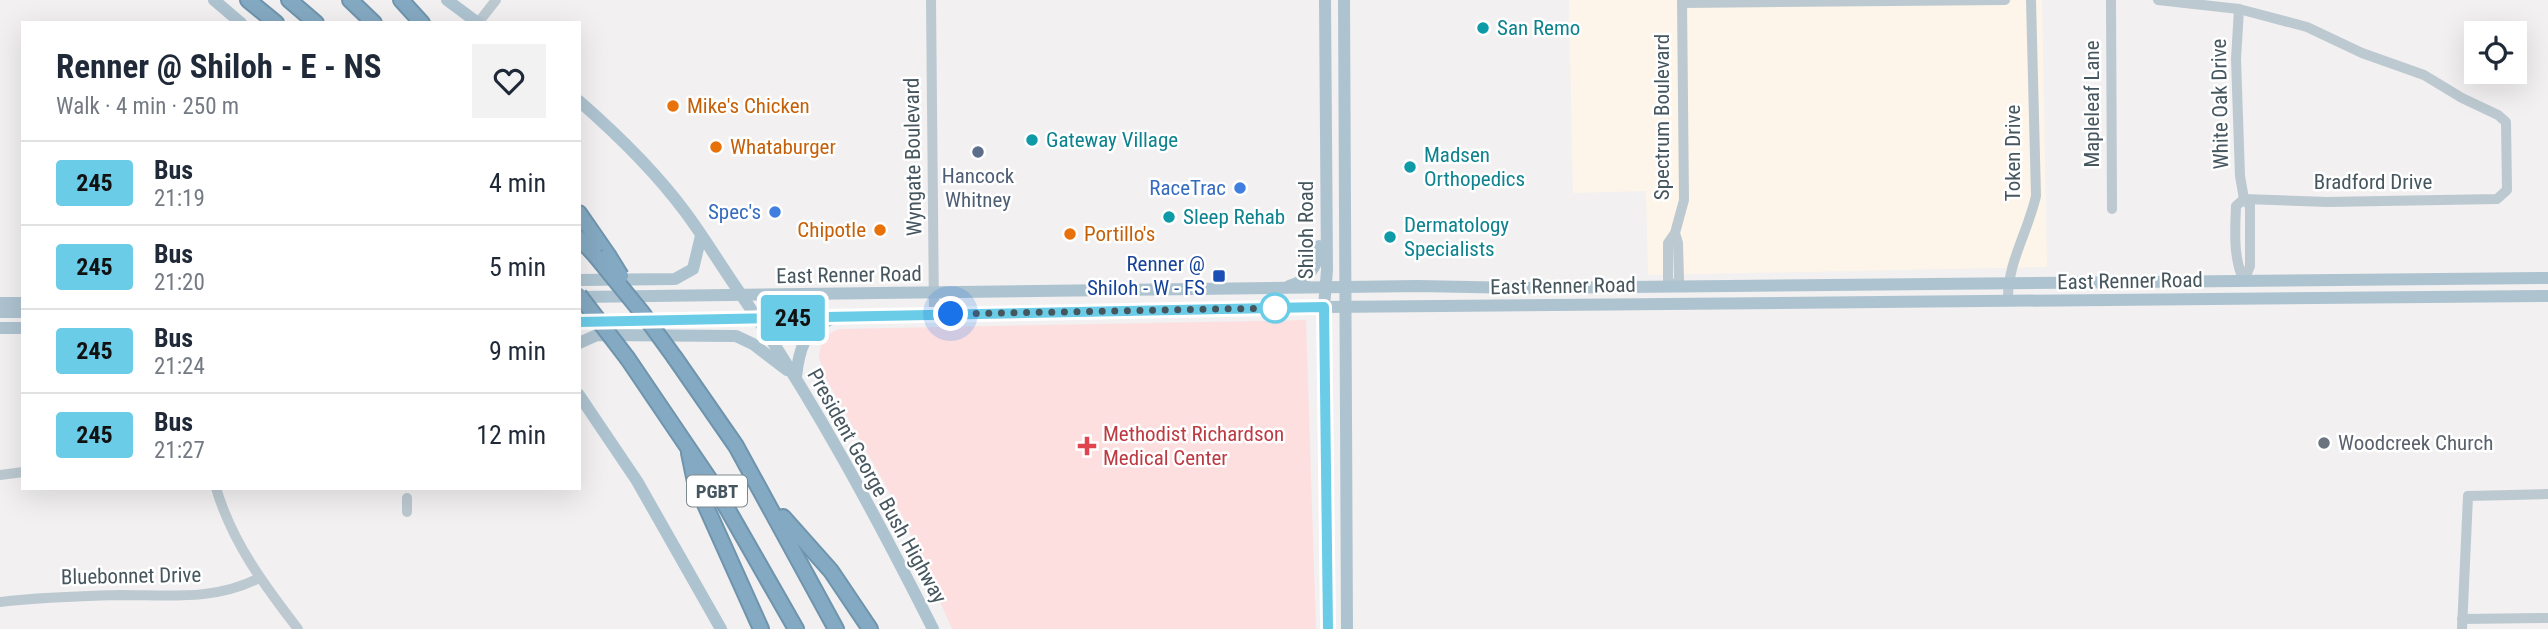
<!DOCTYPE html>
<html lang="en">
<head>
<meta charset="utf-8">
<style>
  body { margin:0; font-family:"Roboto Condensed",sans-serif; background:#f2f2f3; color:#1f2937; height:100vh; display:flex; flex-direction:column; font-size:26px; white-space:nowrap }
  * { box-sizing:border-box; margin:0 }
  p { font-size:23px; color:#747a83 }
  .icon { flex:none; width:38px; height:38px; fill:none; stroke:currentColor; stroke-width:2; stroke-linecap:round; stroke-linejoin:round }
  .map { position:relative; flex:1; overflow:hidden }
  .panel { position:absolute; left:21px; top:21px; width:560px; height:469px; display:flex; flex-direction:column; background:#fff; border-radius:0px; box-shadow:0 7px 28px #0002 }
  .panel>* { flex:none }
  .badge { padding:0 14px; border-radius:5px; font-size:24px; line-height:46px }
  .controls { position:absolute; left:2464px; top:21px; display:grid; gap:14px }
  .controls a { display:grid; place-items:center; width:63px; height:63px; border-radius:0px; background:#fff; box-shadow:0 7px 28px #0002; font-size:35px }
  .you { position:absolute; width:35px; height:35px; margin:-18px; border:5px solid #fff; border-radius:50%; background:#1a73e8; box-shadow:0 0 0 10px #1a73e833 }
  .map>.badge { position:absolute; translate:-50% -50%; box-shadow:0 0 0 4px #fff }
  .round { display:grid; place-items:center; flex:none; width:74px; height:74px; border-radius:0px; background:#f2f2f3 }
  .summary { display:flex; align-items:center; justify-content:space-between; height:119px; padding:0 35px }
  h1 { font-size:33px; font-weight:700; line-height:52px }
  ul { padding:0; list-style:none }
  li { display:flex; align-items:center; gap:21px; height:84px; padding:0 35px; border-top:2px solid #e0e1e3 }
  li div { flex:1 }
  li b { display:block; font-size:26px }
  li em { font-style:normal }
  li .badge { min-width:77px; font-weight:700; text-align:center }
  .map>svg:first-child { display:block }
</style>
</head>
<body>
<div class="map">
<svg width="2548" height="629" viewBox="0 0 2548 629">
  <rect width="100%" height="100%" fill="#f2f0f0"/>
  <path fill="#fdf5e9" d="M1569,0h473l5,267 -399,8 -2,-84 -73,2z"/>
  <path fill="#fddfe0" d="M1306,320l10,309h-364l-49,-112 -79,-142 -5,-18 3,-20 17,-8z"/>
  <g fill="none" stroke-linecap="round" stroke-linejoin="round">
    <g stroke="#6f94ad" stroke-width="18">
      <g id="highway">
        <path d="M248,0l28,23"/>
        <path d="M289,0l27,23"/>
        <path d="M350,0l24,23"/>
        <path d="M401,0l21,23"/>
        <path d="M579,213l29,42"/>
        <path d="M579,238l16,17"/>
        <path d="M675,358l61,88 100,183"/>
        <path d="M628,359l88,130 80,140"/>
        <path d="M689,453l6,29 66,147"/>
        <path d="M783,517l48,54 39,58"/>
      </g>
    </g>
    <g stroke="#bcc9d0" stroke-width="10">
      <path d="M931,0l3,314"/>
      <path d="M2111,0l1,209"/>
      <path d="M2158,0l81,9 68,18 55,26 62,22 38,23 36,17 8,7 1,68 -10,9 -170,3 -83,-3"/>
      <path d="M1682,3l323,-3"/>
      <path d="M2239,9l-3,50 4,117 4,23 6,7v60l-6,15"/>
      <path d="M478,23l18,-23"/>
      <path d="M2244,199l-8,7c-1,25 -3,52 8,75"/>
      <path d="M1675,233l3,10 1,37 -6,6 -5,-5v-38l7,-10 9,-33 -2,-200"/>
      <path d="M2008,301c-1,-38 20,-69 28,-105l-5,-196"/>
      <path d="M0,475l23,-3"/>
      <path d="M216,488c16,54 48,97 82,141"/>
      <path d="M407,512v-14"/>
      <path d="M0,602c40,-5 79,-6 120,-7 48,0 95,6 139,-17"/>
      <path d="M2462,619l86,-1"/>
      <path d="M2462,629l6,-133 80,-2"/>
    </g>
    <g stroke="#aec3d0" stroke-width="12">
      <path d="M214,0l27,23"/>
      <path d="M447,0l31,23"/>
      <path d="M1325,0l2,270 -3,37 4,322"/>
      <path d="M1344,0l3,629"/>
      <path d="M579,101c39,34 76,70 107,112 20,27 37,56 56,83 73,106 133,218 191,333"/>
      <path d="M579,280l96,-1 18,-10 8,-33"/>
      <path d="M1289,286c19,-5 30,-21 30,-40"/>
      <path d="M579,297l839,-11 103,2 1027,-10"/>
      <path d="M0,303h23"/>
      <path d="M0,312h23"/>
      <path d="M579,322l745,-15 1224,-11"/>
      <path d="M0,328h23"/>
      <path d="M579,343l18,-8 139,1 17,8 34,26"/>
      <path d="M796,377c3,-28 8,-46 35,-58"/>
      <path d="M579,395l58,86 84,148"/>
    </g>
    <use href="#highway" stroke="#84a9c2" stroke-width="14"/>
    <g stroke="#6f94ad" stroke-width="18" stroke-linecap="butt">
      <g id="highway-bridge">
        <path d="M595,255l48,59 32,44"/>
        <path d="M608,255l13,21"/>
        <path d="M579,295l49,64"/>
      </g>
    </g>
    <use href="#highway-bridge" stroke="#84a9c2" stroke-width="14"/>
  </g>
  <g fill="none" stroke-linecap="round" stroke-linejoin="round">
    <g stroke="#fff" stroke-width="16">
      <path id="line" d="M579,322l745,-15 4,322"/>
    </g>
    <use href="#line" stroke="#6bcce7" stroke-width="10"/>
    <path stroke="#46565f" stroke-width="7" stroke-dasharray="0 12.6" d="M951,314l324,-6"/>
  </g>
  <g fill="#0f9aa8" stroke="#fff" stroke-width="2.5">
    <circle cx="1483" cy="28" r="7"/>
    <circle cx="1032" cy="140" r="7"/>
    <circle cx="1410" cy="167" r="7"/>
    <circle cx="1169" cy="217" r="7"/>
    <circle cx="1390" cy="237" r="7"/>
  </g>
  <g fill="#e8710a" stroke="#fff" stroke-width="2.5">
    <circle cx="673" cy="106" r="7"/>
    <circle cx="716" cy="147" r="7"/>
    <circle cx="880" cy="230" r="7"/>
    <circle cx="1070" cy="234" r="7"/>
  </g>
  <circle fill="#5c6f8a" stroke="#fff" stroke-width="2.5" cx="978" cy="152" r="7"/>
  <g fill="#3f7fe0" stroke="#fff" stroke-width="2.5">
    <circle cx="1240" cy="188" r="7"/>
    <circle cx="775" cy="212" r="7"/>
  </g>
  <rect fill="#1a4fb4" stroke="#fff" stroke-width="2.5" x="1212" y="269" width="14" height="14" rx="3.5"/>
  <circle fill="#fff" stroke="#6bcce7" stroke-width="3.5" cx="1275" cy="308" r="14"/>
  <circle fill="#6b7280" stroke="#fff" stroke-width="2.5" cx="2324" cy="443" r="7"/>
  <path fill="#e0444e" stroke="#fff" stroke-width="2.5" d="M1083.5 435.5h7v7h7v7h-7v7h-7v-7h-7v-7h7z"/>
  <g text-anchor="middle" stroke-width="5" stroke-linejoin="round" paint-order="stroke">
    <rect fill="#fff" stroke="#7e898f" stroke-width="2" x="687" y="475.5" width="60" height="31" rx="5"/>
    <g font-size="19" font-weight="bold" fill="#46565f">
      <text x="717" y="498">PGBT</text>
    </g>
    <g font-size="21" fill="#0d838f" stroke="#fff" text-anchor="start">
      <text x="1497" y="35">San Remo</text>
      <text x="1046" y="147">Gateway Village</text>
      <text x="1424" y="162">Madsen<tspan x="1424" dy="24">Orthopedics</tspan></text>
      <text x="1183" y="224">Sleep Rehab</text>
      <text x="1404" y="232">Dermatology<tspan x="1404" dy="24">Specialists</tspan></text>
    </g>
    <g font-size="21" fill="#46565f" stroke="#fff">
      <text transform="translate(2092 104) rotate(-90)" y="7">Mapleleaf Lane</text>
      <text transform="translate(2220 104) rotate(-91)" y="7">White Oak Drive</text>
      <text transform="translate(1662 117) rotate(-90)" y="7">Spectrum Boulevard</text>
      <text transform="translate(2013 153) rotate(-90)" y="7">Token Drive</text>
      <text transform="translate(913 157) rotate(-91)" y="7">Wyngate Boulevard</text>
      <text x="2373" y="189">Bradford Drive</text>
      <text transform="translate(1306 230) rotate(-90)" y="7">Shiloh Road</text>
      <text transform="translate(849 275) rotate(-1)" y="7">East Renner Road</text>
      <text transform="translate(2130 281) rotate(-1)" y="7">East Renner Road</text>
      <text transform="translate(1563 286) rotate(-1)" y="7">East Renner Road</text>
      <text transform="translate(877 486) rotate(61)" y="7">President George Bush Highway</text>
      <text transform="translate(131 576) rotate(-1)" y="7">Bluebonnet Drive</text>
    </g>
    <g font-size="21" fill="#c56008" stroke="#fff" text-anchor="start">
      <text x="687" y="113">Mike's Chicken</text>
      <text x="730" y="154">Whataburger</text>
      <text x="866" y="237" text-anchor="end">Chipotle</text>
      <text x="1084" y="241">Portillo's</text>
    </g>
    <g font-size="21" fill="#4e5e75" stroke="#fff">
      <text x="978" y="183">Hancock<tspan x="978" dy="24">Whitney</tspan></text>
    </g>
    <g font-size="21" fill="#366cbe" stroke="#fff" text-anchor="end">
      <text x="1226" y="195">RaceTrac</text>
      <text x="761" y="219">Spec's</text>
    </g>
    <g font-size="21" fill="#164399" stroke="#fff" text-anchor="end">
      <text x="1205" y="271">Renner @<tspan x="1205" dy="24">Shiloh - W - FS</tspan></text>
    </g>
    <g font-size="21" fill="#be3a42" stroke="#fff" text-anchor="start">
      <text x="1103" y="441">Methodist Richardson<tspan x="1103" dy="24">Medical Center</tspan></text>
    </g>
    <g font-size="21" fill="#5b616d" stroke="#fff" text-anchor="start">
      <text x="2338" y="450">Woodcreek Church</text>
    </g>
  </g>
</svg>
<div class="controls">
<a><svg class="icon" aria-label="locate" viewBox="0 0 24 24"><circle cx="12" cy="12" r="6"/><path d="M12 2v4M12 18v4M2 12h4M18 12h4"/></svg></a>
</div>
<div class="you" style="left:951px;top:314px"></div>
<b class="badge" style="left:793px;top:318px;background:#6bcce7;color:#111">245</b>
<section class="panel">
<div class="summary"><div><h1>Renner @ Shiloh - E - NS</h1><p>Walk · 4 min · 250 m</p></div><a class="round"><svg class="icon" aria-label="heart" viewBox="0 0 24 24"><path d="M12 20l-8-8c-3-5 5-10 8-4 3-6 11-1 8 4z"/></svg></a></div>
<ul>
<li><span class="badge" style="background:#6bcce7;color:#111">245</span><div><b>Bus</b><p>21:19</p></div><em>4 min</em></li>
<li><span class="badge" style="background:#6bcce7;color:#111">245</span><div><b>Bus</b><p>21:20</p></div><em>5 min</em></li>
<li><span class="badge" style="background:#6bcce7;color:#111">245</span><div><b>Bus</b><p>21:24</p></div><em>9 min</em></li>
<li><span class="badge" style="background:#6bcce7;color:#111">245</span><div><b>Bus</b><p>21:27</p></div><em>12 min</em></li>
</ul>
</section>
</div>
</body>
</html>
